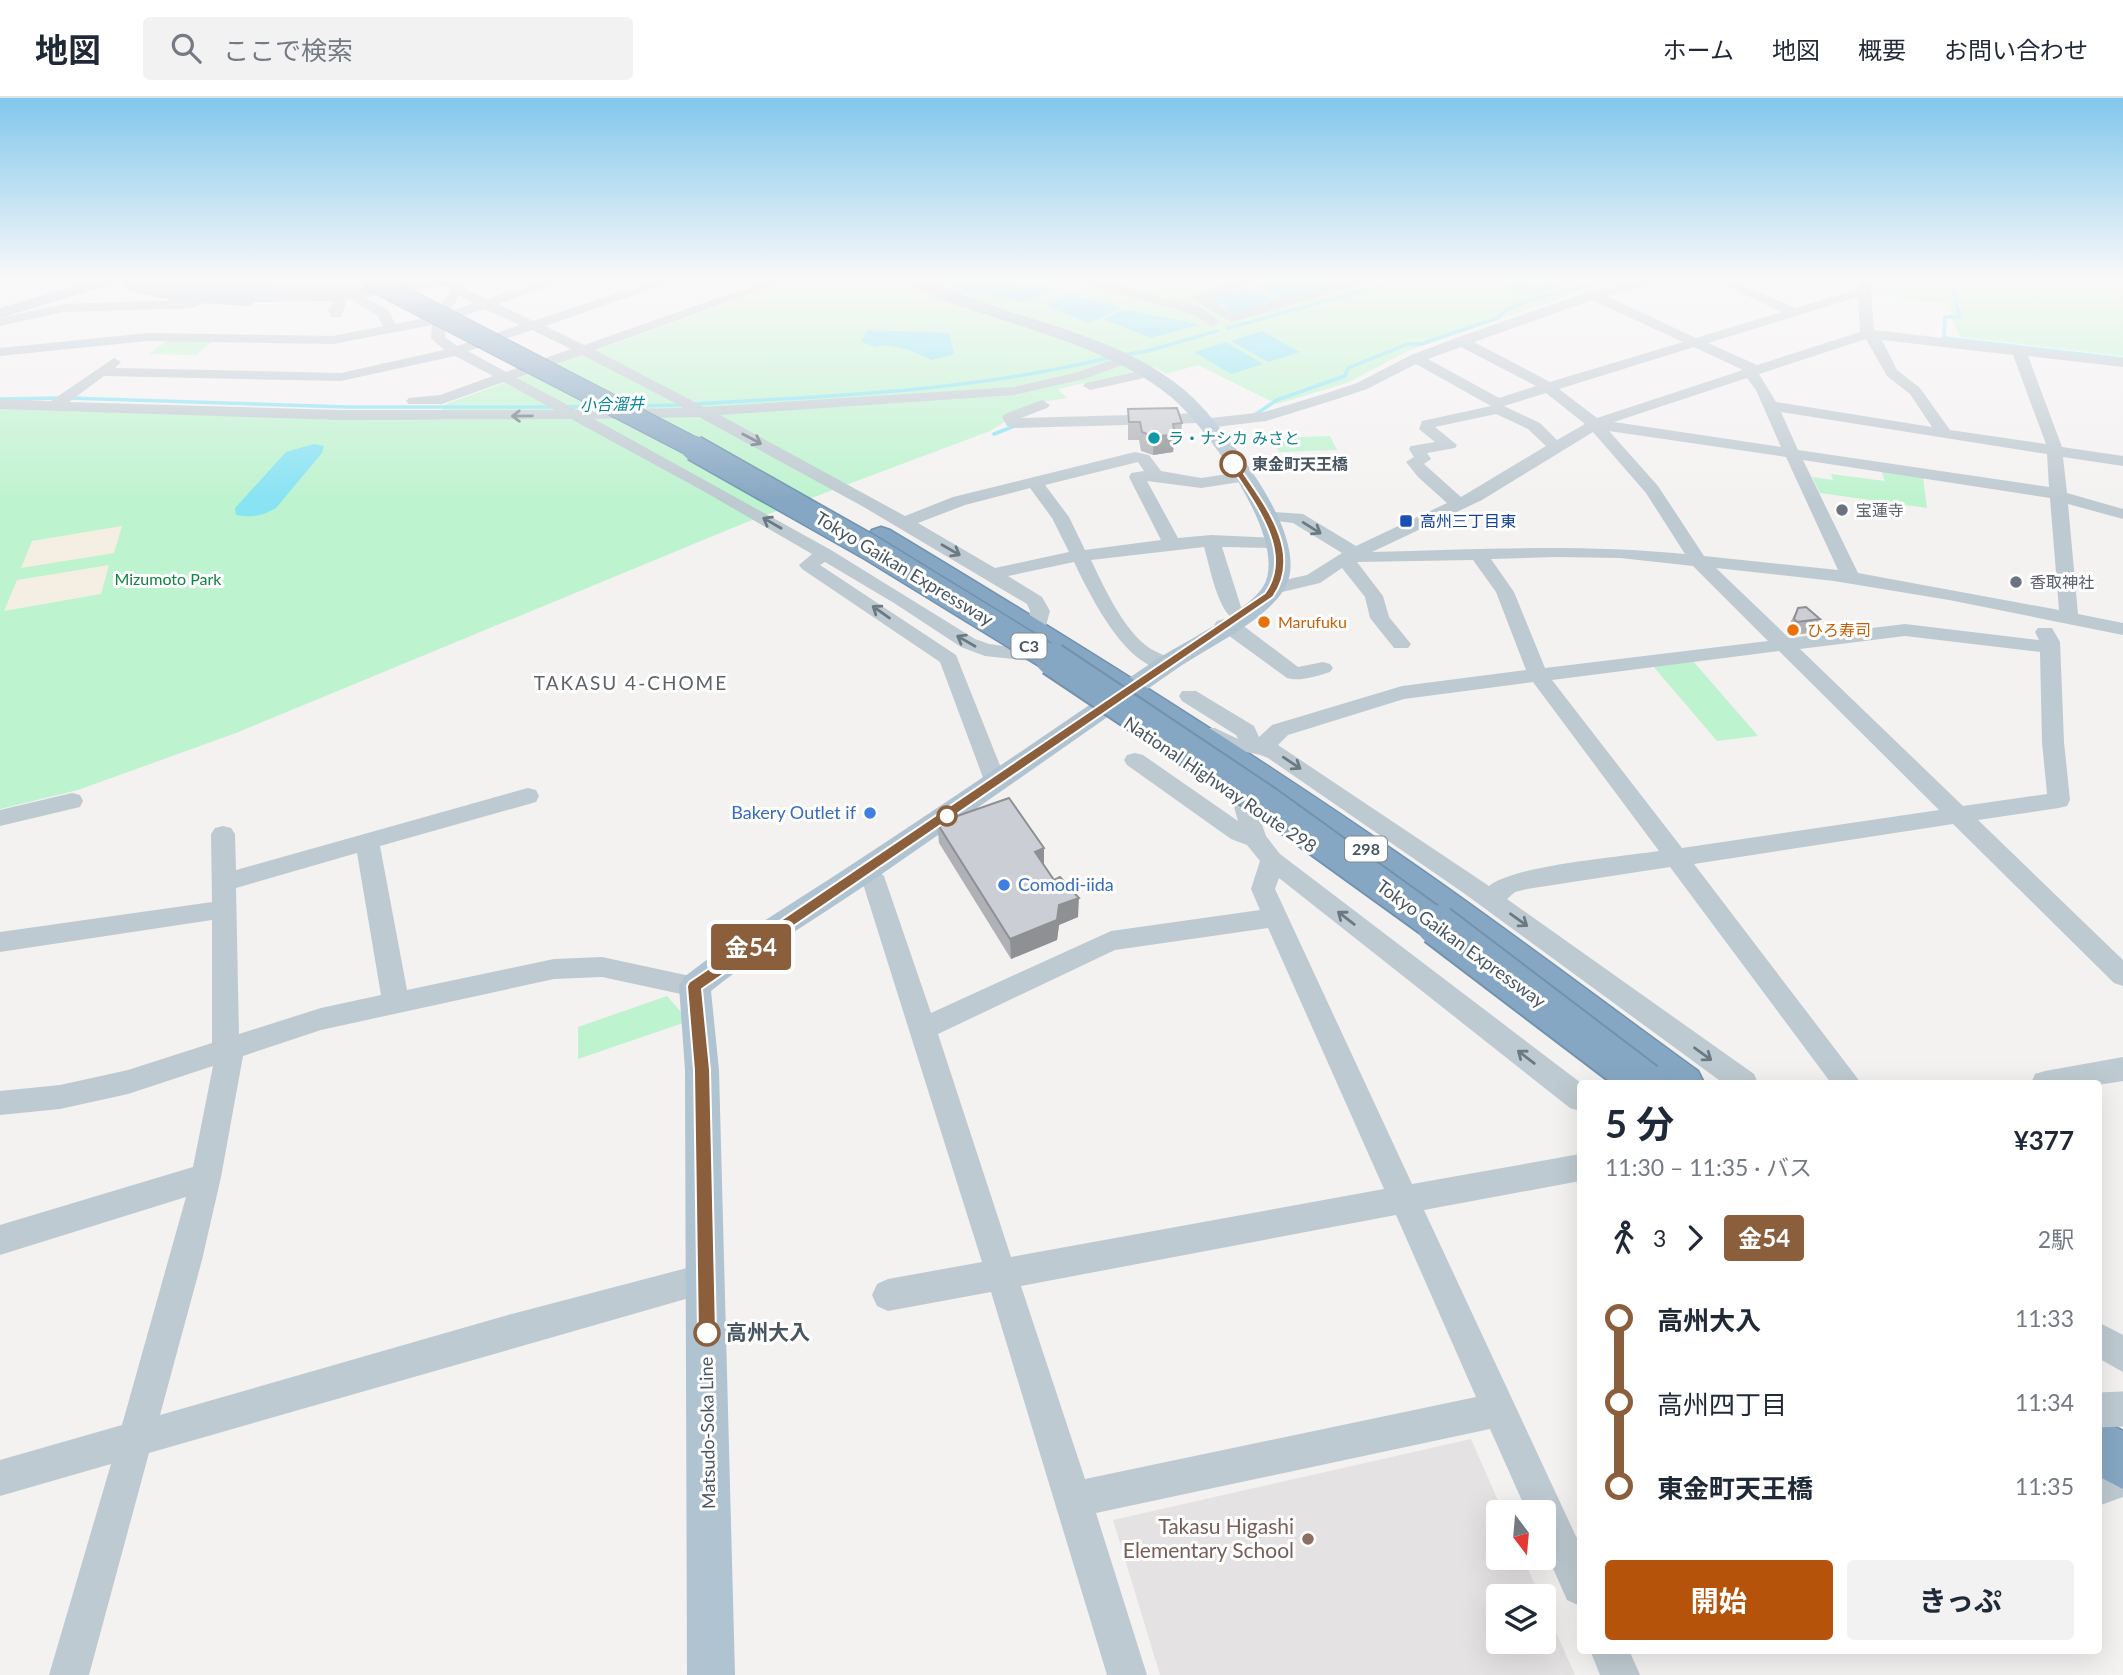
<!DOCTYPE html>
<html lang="ja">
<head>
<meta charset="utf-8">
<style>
  body { margin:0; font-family:Lato,"Noto Sans JP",sans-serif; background:#f2f2f3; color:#1f2937; height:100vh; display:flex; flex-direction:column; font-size:26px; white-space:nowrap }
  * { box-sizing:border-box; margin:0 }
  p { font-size:23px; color:#747a83 }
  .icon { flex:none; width:38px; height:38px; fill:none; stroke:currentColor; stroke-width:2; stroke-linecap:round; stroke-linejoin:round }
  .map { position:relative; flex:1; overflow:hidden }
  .sheet { position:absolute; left:1577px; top:982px; width:525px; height:574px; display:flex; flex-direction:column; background:#fff; border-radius:7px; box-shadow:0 7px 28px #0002 }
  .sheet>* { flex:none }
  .badge { padding:0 14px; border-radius:5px; font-size:24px; line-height:46px }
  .needle { width:46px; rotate:164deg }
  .buttons { position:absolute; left:1486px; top:1402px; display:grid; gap:14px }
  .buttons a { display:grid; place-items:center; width:70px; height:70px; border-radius:7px; background:#fff; box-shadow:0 7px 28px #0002; font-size:35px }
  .map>.badge { position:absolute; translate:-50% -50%; box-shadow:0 0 0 4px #fff }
  .legs { display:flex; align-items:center; gap:10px; height:77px; padding:0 28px; font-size:23px }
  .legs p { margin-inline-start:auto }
  .summary { display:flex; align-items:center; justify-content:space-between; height:119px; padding:0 28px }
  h1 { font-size:38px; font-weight:700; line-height:52px }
  .cta { display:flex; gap:14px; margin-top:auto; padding:14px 28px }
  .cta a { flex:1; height:80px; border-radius:7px; background:#b45309; color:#fff; font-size:28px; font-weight:700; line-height:80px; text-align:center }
  .cta a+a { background:#f2f2f3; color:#1f2937 }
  ul { padding:0 28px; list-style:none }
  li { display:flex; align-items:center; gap:24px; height:84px; font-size:26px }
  li i { display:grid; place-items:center; width:10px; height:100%; margin:0 9px; background:currentColor }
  li i::after { content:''; width:18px; height:18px; margin:-9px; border:5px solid; border-radius:50%; background:#fff }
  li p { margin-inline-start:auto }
  li:first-child i { background:linear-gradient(#0000 50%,currentColor 0) }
  li:last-child i { background:linear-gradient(currentColor 50%,#0000 0) }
  header { display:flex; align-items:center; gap:42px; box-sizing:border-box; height:98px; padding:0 35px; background:#fff; border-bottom:2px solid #e0e1e3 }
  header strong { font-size:33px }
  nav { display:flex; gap:38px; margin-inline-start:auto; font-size:24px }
  .search { width:490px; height:63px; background:#f2f2f3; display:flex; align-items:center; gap:18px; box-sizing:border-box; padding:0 24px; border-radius:7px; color:#747a83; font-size:26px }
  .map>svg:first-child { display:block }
</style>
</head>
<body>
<header>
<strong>地図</strong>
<div class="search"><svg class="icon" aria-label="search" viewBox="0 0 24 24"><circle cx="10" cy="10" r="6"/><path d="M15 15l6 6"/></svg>ここで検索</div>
<nav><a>ホーム</a><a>地図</a><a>概要</a><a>お問い合わせ</a></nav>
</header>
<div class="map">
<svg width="2123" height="1577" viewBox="0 0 2123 1577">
  <rect width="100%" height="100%" fill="#f4f1f1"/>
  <path fill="#e5e2e3" d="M1471,1341l32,73h-5v46h25l17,38h-42v46h46v-37l31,70h-415l-47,-155z"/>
  <g fill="#bef3cf">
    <path d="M794,181h851l-52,9 -58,19 -125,43 -63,33 -70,21 -79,-39 -32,9 -11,-7 -97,22 9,9 -31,5 -46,28 -248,93 -506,209 -158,57 -78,19v-401l438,9 8,-13z"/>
    <path d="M1869,181h254v77l-163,-19 -13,-33 -77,-11z"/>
    <path d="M169,241l45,1 -18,15 -47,-1z"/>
    <path d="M1330,338l7,14 -58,2 -7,-14z"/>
    <path d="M1881,372l42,8 4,30 -107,-15 -8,-16 21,3 -2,-6 54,7z"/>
    <path d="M1693,563l65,75 -41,5 -64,-75z"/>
    <path d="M667,898l22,25 -111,38v-32z"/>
  </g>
  <g fill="#f5eee2">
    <path d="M122,428l-8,27 -93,15 11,-27z"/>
    <path d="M109,467l-8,29 -97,17 13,-31z"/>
  </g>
  <g fill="#88e3f3">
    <path d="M929,181l143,2 -21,4v5l-23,11 -9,1 -7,-4 -46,-5z"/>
    <path d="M1268,181h60l12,6 -55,15 -33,-16z"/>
    <path d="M1486,181h45l2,4 12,2v-6h26l2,5 -47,10z"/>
    <path d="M1247,188l30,15 -44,12 -10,-4 5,-2 -7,-4 -5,2 -11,-6z"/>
    <path d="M1070,196l52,14 -33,15 -43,-17z"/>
    <path d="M1125,211l73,15 1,1 -48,13 -48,-19z"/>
    <path d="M868,232l81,3 5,21 -22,6 -25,-11 -22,-4 -8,2 -16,-5z"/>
    <path d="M1262,233l38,21 -32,10 -37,-21z"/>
    <path d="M1226,244l37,22 -32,10 -37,-22z"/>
    <path d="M314,346l10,2 -2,7 -46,55c-13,8 -25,10 -40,7l-1,-7 51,-56z"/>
  </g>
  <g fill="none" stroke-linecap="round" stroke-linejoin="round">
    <g stroke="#88e3f3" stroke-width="3.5">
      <path d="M1949,181l11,38h-15l-1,21 179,21"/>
      <path d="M1228,230l176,-49"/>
      <path d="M1122,257l25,-4 70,-20"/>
      <path d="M69,300l279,9h208"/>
      <path d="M0,301l59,-1"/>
      <path d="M692,306c142,-8 282,-13 420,-47"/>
      <path d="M629,308l53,-1"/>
      <path d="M566,309l32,-1"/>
      <path d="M1256,316l21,-14 68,-24 3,-8 60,-24h13l77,-26c13,-21 99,-33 125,-39"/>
      <path d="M994,336l23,-9"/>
    </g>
    <g stroke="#7192af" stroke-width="3">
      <g id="highway">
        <path d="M881,429l9,3c178,107 355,217 526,336 95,66 188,137 282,205l6,12h-50l-227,-173 -163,-116 -194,-130 -198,-124 -4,-5 4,-5z"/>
        <path d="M2098,1320l25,13v58l-25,-13z"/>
      </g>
    </g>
    <g fill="#becad1" fill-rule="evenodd">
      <path d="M162,181h18l-19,10 9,2v6l-21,-3 -5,-6z"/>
      <path d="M192,181h39l60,8h67l7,4 -5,3 29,17 6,13 40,-8 16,-27 -10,-10h14l13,11 19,9 63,-20h20l-72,25 35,17 128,-42h20l-136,47 39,19 188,-66h19l-196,71 109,57 310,-20 61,-14 48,-17 5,1 2,3 -2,3 -44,16 -70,16 -294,20 185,101 48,-19 182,-45 14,3 12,16 40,7 40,-6 8,5 -2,4 -46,7 -54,-7 31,57 33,-3 67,3 9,5 -9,5 -56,-1 19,60 8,9 -10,6c-21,-5 -29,-56 -35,-75l-113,13c13,27 32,69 57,87 9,7 21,8 28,17l-3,4c-43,11 -84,-75 -99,-106l-66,14 34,21 8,14 -6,22h-14l-3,-4 3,-18 -3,-7 -165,-98 -163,-89 -105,2 237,131 144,89 14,5 50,7 3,4 -3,4 -7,2 -47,-5 -24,-9 -67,-44 -69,-41 -5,3 136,90 51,128 -3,5 -8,3 -8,-3 -3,-5 -45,-121 -138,-93 -3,-4 13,-11 -107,-62 -134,-73 -231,1 -340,-11v-10l51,2 63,-43 7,4 -6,6 226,5 103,-23 -13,-12 1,-13 -99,19 -185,-3 -148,15v-8l148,-15 185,3 50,-10 -5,-10 -30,-18 -7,19h-10l-3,-7 8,-15h-45l-93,-12zM459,198l15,7 -24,8zM485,211l35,16 -63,21 -12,-9 1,-16zM532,232l39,19 -65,23 -38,-21zM582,257l93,48 8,5 -106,2 -60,-32zM455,258l38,20 -53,19 -31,3 -3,3 3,3h33l62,-22 51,28h-215l-271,-8 35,-26 237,5zM1138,364l6,9 -13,2 -2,4 32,63 -76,10 -16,-33 -24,-32zM1030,390l22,30 17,34 -74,16 -77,-45 47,-18z"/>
      <path d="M1089,181h10l103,29 18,14 -7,4 -21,-12 -103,-29z"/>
      <path d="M1242,181h21l-55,19 25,15 125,-34h22l-149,43 -41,-25z"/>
      <path d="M1649,181h26l-69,17 90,42 86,-26 -72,-33h18l68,29 62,-19v-10h12l4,51 249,29v8l-95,-11 34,91 61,9v10l-60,-9 4,36 56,16v10l-55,-15 10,110 45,9v12l-174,-35 -115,-19 -118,-13 73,70 116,-14 134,16 -4,-8 3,-4h14l8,14 4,100 6,58 -3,6 -8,2 -81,12 145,140v26l-9,-3 -161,-159 -259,40 167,219h-30l-161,-216 -143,22 -12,3 -8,7 247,175 4,9h-35l-258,-189 -197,-136c-21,-11 -56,-1 -72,-25l3,-5h16l23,11 -2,-4 -54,-34 -3,-5 3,-5h14l58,35 5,11 13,-12 130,-39 124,-16 -30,-78 -23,-32 -116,2 26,34 6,21 22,27 -3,4h-14l-24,-30 -5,-21 -23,-29 -22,15 -46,11 -9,-6 2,-4 40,-9 35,-22 -49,-30 -33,-4 -3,-4 3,-4 43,3 53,32 91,-43 -29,-26 -12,-15 8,-5 -5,-8 2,-3 24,-4 -16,-13 3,-8 69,-15 -75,-42 -49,25 -33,11 -68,21 -59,7 -8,-5 -186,5 -6,-2 -5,-9 3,-3 37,-14 8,5 -3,3 -26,10 182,-5 8,5 53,-6 60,-18 33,-11 54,-28 45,-17 132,-46zM1858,199l2,35 -103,33 -49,-22zM1592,202l91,42 -133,40 -76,-40zM1866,241l21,37 23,18 22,33 -156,-25 -17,-28zM1882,242l131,15 33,89 -96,-14 -30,-42 -23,-18zM1461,249l75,39 -37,12 -71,-39zM1694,249l49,23 -146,48 -38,-29zM1747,280l9,12 25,57 -167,-25zM1546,295l39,31 -28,16 -17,-17 -36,-17zM1781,314l266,42 2,33 -251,-37zM1496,316l32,15 18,17 -85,51 -37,-33 7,-5 -4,-6 28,-5 2,-3 -22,-18zM1609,333l177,26 52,113 -134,-14 -46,-70zM1593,334l53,61 39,61c-105,-10 -208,-5 -313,-2l110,-52zM1803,362l247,38 9,112 -201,-37zM1556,459l64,1 73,8 75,75 -223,27 -31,-76 -23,-33zM1905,538l135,16 2,90 5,52 -84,12 -163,-157zM1779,553l160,159 -257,38 -130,-168zM1533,584l126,169c-38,6 -144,14 -170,35l-211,-141 10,-10 116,-36z"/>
      <path d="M203,197l5,1v6l-15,6 -130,4 -63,14v-8l63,-14 127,-4z"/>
      <path d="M1148,271l5,1 2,3 -2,3 -63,14 -7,-4 2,-3z"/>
      <path d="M1224,521l21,8 53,40 25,-5 7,2 3,4 -3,4c-13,4 -30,10 -43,6l-73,-53 3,-4z"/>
      <path d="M1135,655l8,2 95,66 -7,-25 3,-6 8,-2 8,2 16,46 14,18 301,229 -1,28 -10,-3 -291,-230 -4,11 137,295 168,-30v27l-156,29 156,335v61l-13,-6 -23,-52v-36h-17l-37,-83 -394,84 51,162h-40l-116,-383 -103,19 -11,-5 -5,-11 5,-11 11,-5 94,-17 -118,-375 -13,-15 3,-6c14,-4 20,1 30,10l47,137 180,-82 149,-21 -9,-21 9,-28 -13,-16 -16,-6 -104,-74 -3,-5 3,-5zM1268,830l116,261 -373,68 -73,-223 177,-84zM1396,1117l80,182 -391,82 -64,-193z"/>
      <path d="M528,690l8,2 3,6 -3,6 -156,44 27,144 147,-31 48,-2 102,22 4,7 -4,7 -9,4 -93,-20 -48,2 -233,51 -78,26 -22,121 -19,83 -42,155 348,-100 198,-52 11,5 5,11 -5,11 -568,163 -60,222h-40l62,-211 -111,32v-36l122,-35 64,-228 -186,58v-30l193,-58 20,-101 -85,28 -68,15 -60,6v-24l60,-6 68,-15 84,-27v-123l-212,32v-20l212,-30 -1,-68 4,-6 8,-2 8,2 4,6 1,36zM357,755l24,142 -60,13 -82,26 -3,-146z"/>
      <path d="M72,695l8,2 3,6 -3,6 -80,19v-16z"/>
      <path d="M2123,959v24l-25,4v-2h-67l4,-9 10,-3z"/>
      <path d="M2098,1224l25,13v37l-25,-14z"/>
      <path d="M2123,1363v36l-25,9v-36z"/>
      <path d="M1590,1552h39l11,25h-40z"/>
    </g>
    <g fill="#afc3d1" fill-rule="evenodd">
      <path d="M96,181h26l-2,3 -120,36v-10z"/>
      <path d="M420,181h43l-8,5 -118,17 -90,1 -8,-5 8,-5 90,-1z"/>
      <path d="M904,181c30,0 55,15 83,25 73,25 162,44 216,104 31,36 102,124 85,173 -13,37 -85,68 -116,91 -99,69 -197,138 -296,206 -55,38 -113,71 -165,113l8,79 16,605h-48l-2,-605 -6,-84 5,-9c53,-41 111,-75 167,-112 102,-67 202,-135 303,-204 26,-17 97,-51 110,-76 25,-46 -58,-159 -93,-188 -54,-44 -125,-62 -189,-84 -24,-8 -59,-17 -78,-34z"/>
    </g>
    <use href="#highway" fill="#86a7c3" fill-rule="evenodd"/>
    <g stroke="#7192af" stroke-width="22" stroke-linecap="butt">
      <path id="highway-bridge-far3" d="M369,181l328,170"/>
    </g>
    <g stroke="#7192af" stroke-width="28" stroke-linecap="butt">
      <path id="highway-bridge-far2" d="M694,350l177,100 184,113"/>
    </g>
    <g stroke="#7192af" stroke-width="36" stroke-linecap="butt">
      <path id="highway-bridge-far1" d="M1052,561l215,144 172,124"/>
    </g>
    <g stroke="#7192af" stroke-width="44" stroke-linecap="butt">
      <path id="highway-bridge" d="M1437,827l208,158"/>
    </g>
    <path stroke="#becad1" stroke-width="35" d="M2098,1312l25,-1"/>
    <path stroke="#afc3d1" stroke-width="18" d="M131,184l45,10 71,5"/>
    <use href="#highway-bridge-far3" stroke="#86a7c3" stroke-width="20"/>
    <use href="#highway-bridge-far2" stroke="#86a7c3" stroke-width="25"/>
    <use href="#highway-bridge-far1" stroke="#86a7c3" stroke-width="32"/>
    <use href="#highway-bridge" stroke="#86a7c3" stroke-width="40"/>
  </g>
  <g fill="#afb1b6">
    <path d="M1128,311l54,14 -1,18 -7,1 -1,10 -20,3 -12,-4 -2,-11h-11z"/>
    <path d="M1798,510l22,11 -8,14 -22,2 -3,-3 4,-11z"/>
    <path d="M937,725l107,25v18l34,51 -19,8 -2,15 -46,19 -72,-116z"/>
  </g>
  <g fill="#8e9094">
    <path d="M1175,336l-2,18 -20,3 1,-18z"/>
    <path d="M1044,750v20l-9,-16z"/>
    <path d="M1079,800l-1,19 -19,8 -2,15 -46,19 -1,-20 49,-34z"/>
  </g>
  <g fill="#cbced4" stroke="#8e9094" stroke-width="2">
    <path d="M1177,310l5,15 -9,1 2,10 -21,3 -12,-5 -2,-10h-11l-1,-13z"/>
    <path d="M1806,509l14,12 -23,3 -3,-3 4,-11z"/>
    <path d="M1009,700l35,50 -9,4 19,28 6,-3 19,21 -20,7 -2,15 -47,19 -73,-116z"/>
  </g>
  <defs><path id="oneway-shaft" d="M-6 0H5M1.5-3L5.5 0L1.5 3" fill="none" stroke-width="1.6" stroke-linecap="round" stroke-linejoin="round" transform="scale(1.75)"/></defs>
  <g stroke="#6b7982">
    <use href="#oneway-shaft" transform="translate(522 318) rotate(179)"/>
    <use href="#oneway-shaft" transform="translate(752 341) rotate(28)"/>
    <use href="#oneway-shaft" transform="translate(772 425) rotate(-150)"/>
    <use href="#oneway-shaft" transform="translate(1312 430) rotate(32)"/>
    <use href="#oneway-shaft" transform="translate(951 452) rotate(30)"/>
    <use href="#oneway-shaft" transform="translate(881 514) rotate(-145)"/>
    <use href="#oneway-shaft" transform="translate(966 543) rotate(-150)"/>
    <use href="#oneway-shaft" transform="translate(1292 665) rotate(34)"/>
    <use href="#oneway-shaft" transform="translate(1346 820) rotate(-142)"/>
    <use href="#oneway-shaft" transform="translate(1519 822) rotate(36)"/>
    <use href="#oneway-shaft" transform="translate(1703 956) rotate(36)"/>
    <use href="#oneway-shaft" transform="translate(1526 959) rotate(-142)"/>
  </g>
  <linearGradient id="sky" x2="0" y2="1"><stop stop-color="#81c7ec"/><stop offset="0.45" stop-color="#faf9f9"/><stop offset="1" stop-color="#faf9f9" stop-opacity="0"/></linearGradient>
  <rect width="2123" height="402" fill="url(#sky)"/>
  <path fill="#8b5e3c" stroke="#fff" stroke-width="2" d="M1230,364h6c26,39 69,89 37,135l-571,392 8,81 6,263 -3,6 -6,3 -7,-3 -2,-6 -4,-263 -7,-84 2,-4 576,-389c30,-42 -14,-94 -36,-129z"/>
  <circle fill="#0f9aa8" stroke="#fff" stroke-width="2.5" cx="1154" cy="340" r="7"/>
  <g fill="#fff" stroke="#8b5e3c" stroke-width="3.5">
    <circle cx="1233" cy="366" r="12"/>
    <circle cx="947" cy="718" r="9"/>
    <circle cx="707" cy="1235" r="12"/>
  </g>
  <g fill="#6b7280" stroke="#fff" stroke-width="2.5">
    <circle cx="1842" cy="412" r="7"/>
    <circle cx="2016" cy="484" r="7"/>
  </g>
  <rect fill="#1a4fb4" stroke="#fff" stroke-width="2.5" x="1399" y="416" width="14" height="14" rx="3.5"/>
  <g fill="#e8710a" stroke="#fff" stroke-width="2.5">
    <circle cx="1264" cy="524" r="7"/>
    <circle cx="1793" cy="532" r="7"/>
  </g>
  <g fill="#3f7fe0" stroke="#fff" stroke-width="2.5">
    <circle cx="870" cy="715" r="7"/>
    <circle cx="1004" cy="787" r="7"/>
  </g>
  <circle fill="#8d6e63" stroke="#fff" stroke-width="2.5" cx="1308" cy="1441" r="7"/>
  <g text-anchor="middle" stroke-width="6" stroke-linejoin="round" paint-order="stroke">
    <g font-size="16" font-style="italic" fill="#058297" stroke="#fff">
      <text transform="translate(612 306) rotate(-2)" y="6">小合溜井</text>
    </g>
    <g font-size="16" fill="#0d838f" stroke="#fff" text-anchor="start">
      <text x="1168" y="346">ラ・ナシカ みさと</text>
    </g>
    <g font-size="16" font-weight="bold" fill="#475660" stroke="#fff" text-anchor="start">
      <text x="1252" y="372">東金町天王橋</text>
    </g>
    <g font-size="16" fill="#5b616d" stroke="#fff" text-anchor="start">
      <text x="1856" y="418">宝蓮寺</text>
      <text x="2030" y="490">香取神社</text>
    </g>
    <g font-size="16" fill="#164399" stroke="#fff" text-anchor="start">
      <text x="1420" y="429">高州三丁目東</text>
    </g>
    <g font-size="16" fill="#118342" stroke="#fff">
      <text x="168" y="487">Mizumoto Park</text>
    </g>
    <g font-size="16" fill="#c56008" stroke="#fff" text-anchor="start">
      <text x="1278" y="530">Marufuku</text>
      <text x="1807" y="538">ひろ寿司</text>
    </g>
    <g fill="#fff" stroke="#7e8990" stroke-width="2">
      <rect x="1011.5" y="535.5" width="35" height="25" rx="5"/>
      <rect x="1345" y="738.5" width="42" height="25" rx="5"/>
    </g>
    <g font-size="16" font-weight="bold" fill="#475660">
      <text x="1029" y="554">C3</text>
      <text x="1366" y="757">298</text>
    </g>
    <g font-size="18" fill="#475660" stroke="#fff">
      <text transform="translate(904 471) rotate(31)" y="6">Tokyo Gaikan Expressway</text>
      <text transform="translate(1220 687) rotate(34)" y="6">National Highway Route 298</text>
      <text transform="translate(1461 846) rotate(36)" y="6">Tokyo Gaikan Expressway</text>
      <text transform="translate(708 1335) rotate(-91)" y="6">Matsudo-Soka Line</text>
    </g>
    <g font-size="18" fill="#366cbe" stroke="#fff" text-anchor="end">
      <text x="856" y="721">Bakery Outlet if</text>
      <text x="1018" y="793" text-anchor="start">Comodi-iida</text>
    </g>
    <g font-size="19" letter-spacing="2" fill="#5d6267" stroke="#fff">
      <text x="631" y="592">TAKASU 4-CHOME</text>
    </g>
    <g font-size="21" font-weight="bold" fill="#475660" stroke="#fff" text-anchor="start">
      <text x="726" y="1242">高州大入</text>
    </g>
    <g font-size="21" fill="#785e54" stroke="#fff" text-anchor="end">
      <text x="1294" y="1436">Takasu Higashi<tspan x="1294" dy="24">Elementary School</tspan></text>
    </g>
  </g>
</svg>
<div class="buttons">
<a><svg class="needle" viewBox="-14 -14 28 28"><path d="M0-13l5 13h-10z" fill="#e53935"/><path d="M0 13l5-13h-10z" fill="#747a83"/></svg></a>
<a><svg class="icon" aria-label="layers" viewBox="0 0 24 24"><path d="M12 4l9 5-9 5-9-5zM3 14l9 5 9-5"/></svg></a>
</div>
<b class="badge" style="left:751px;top:849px;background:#8b5e3c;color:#fff">金54</b>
<section class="sheet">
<div class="summary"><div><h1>5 分</h1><p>11:30 – 11:35 · バス</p></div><b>¥377</b></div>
<div class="legs"><svg class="icon" aria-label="walk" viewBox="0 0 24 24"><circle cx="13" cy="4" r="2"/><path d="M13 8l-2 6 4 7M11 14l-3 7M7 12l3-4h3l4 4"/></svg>3<svg class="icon" aria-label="forward" viewBox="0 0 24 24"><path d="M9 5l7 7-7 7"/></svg><b class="badge" style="background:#8b5e3c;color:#fff">金54</b><p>2駅</p></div>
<ul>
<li><i style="color:#8b5e3c"></i><b>高州大入</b><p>11:33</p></li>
<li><i style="color:#8b5e3c"></i><span>高州四丁目</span><p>11:34</p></li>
<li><i style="color:#8b5e3c"></i><b>東金町天王橋</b><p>11:35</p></li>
</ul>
<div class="cta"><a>開始</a><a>きっぷ</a></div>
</section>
</div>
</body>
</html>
